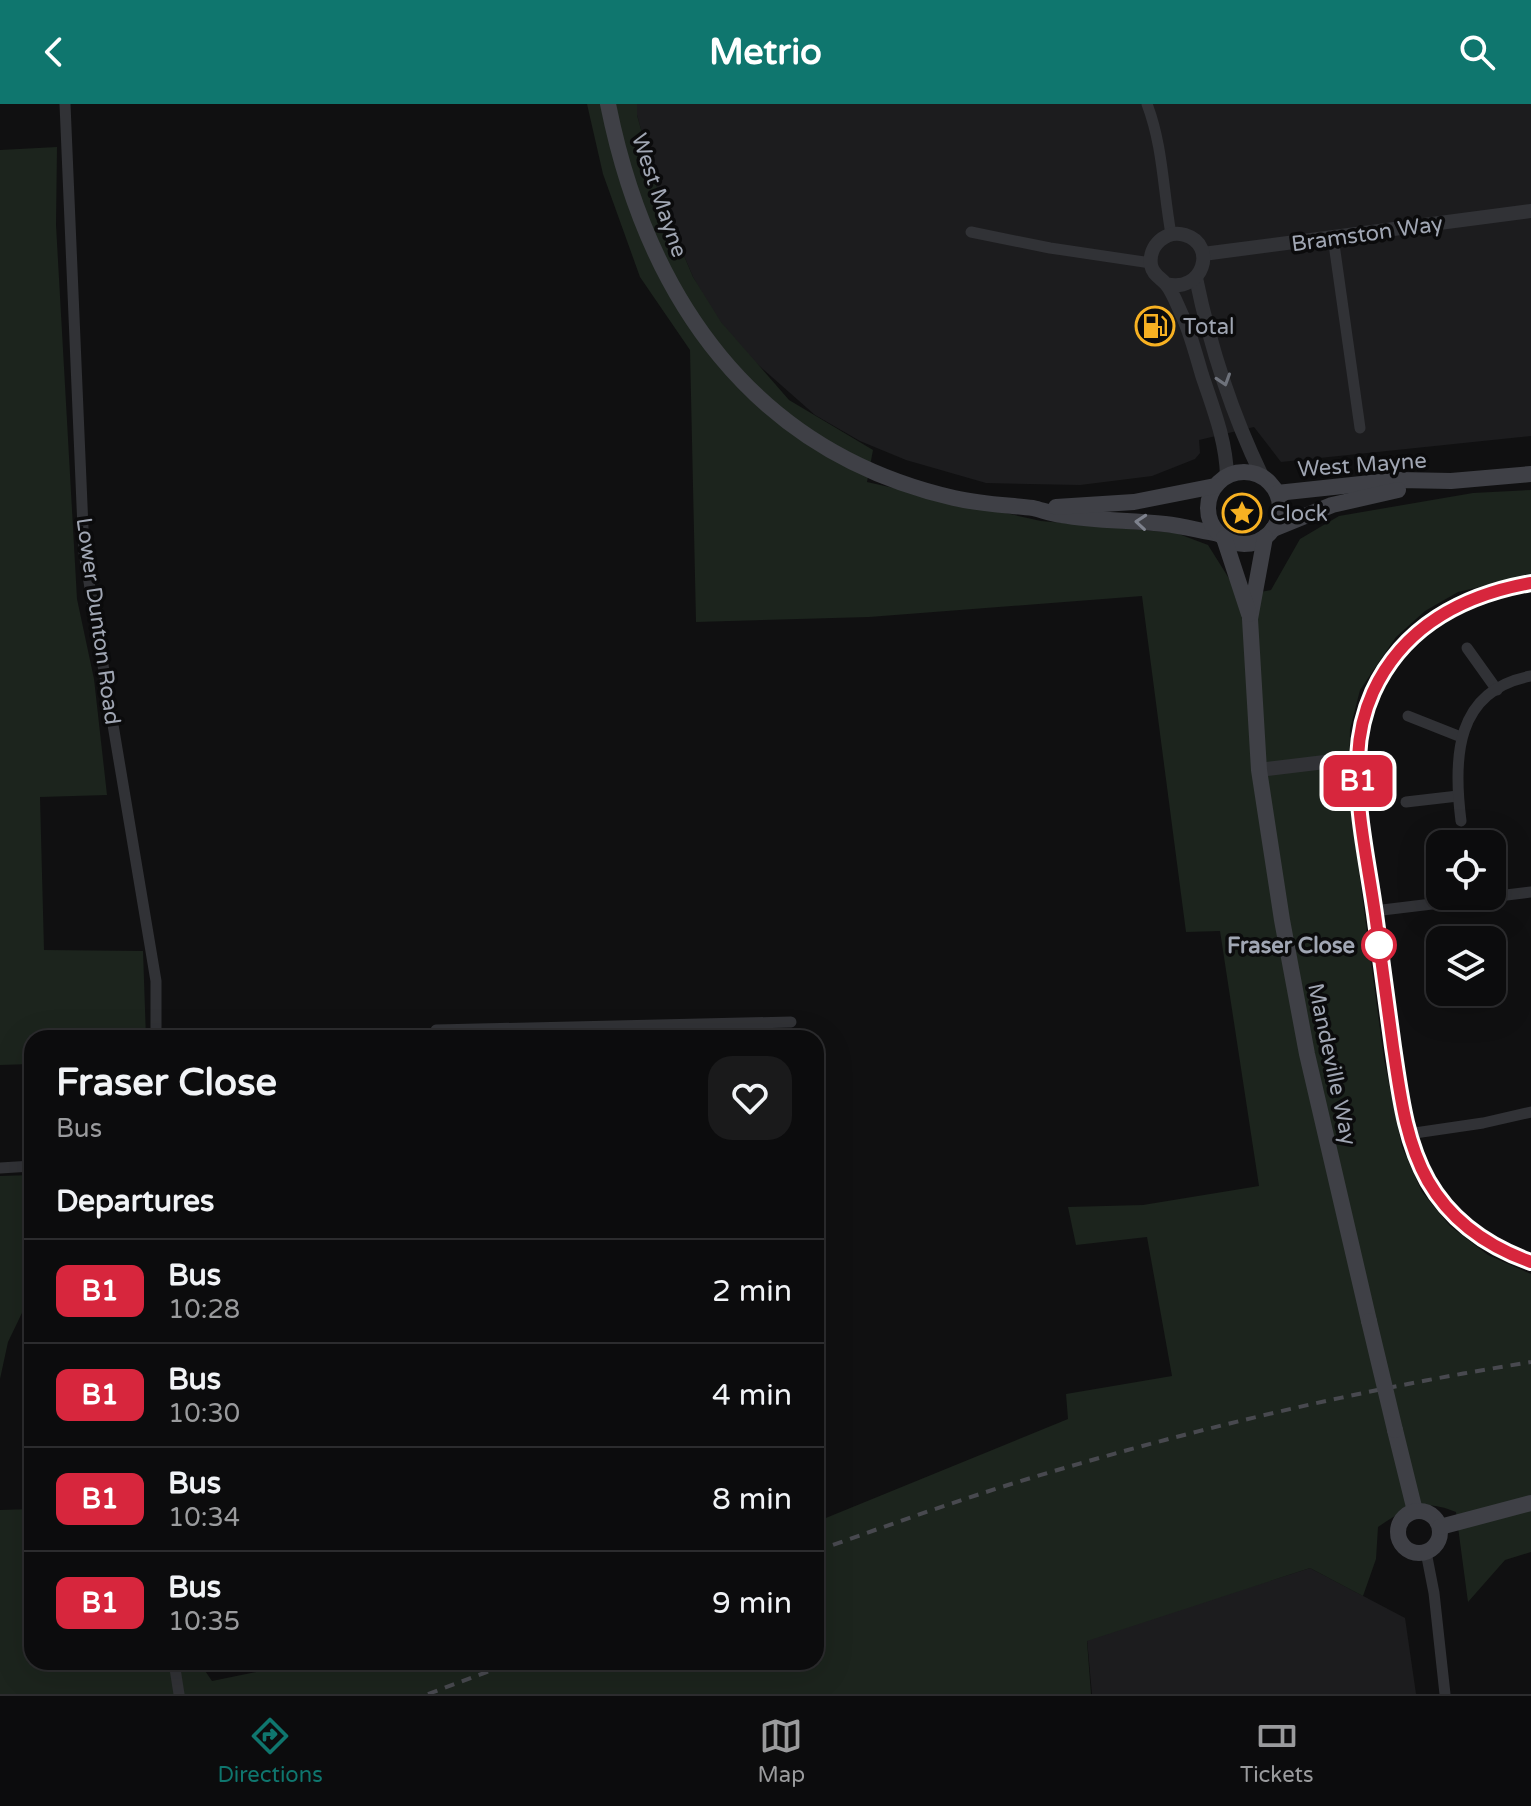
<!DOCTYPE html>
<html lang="en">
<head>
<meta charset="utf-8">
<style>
  body { margin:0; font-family:"Varela Round",sans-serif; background:#1a1a1b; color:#f1f3f6; height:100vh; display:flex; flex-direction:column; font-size:30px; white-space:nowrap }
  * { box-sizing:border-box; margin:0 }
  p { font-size:26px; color:#9a9b9d }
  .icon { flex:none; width:44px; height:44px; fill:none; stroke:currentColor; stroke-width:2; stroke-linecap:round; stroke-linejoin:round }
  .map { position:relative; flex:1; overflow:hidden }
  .drawer { position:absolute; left:24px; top:926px; width:800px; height:640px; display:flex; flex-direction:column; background:#0c0c0d; border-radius:24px; box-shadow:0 8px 32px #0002,0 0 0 2px #2c2c2e }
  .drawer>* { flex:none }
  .badge { padding:0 16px; border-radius:12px; font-size:28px; line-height:52px }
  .tools { position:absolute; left:1426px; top:726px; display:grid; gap:16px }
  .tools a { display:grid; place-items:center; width:80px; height:80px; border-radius:16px; background:#0c0c0d; box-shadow:0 8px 32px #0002,0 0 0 2px #2c2c2e; font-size:40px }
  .map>.badge { position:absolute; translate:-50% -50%; box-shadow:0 0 0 4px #fff }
  h2 { padding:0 32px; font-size:30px; line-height:72px }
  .round { display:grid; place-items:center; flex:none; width:84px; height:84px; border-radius:24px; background:#1a1a1b }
  .overview { display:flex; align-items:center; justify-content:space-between; height:136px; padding:0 32px }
  h1 { font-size:38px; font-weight:700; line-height:60px }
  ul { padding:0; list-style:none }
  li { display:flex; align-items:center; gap:24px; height:104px; padding:0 32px; border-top:2px solid #2c2c2e }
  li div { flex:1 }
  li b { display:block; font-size:30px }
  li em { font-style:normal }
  li .badge { min-width:88px; font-weight:700; text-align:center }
  header { display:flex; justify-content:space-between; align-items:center; height:104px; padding:0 32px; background:#0f766e; color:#fff; font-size:36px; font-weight:700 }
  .tabs { display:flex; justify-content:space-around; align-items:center; height:112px; border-top:2px solid #2c2c2e; background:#0c0c0d; font-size:22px; color:#9a9b9d }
  .tabs a { display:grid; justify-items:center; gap:4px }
  .tabs .on { color:#0f766e }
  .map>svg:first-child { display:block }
</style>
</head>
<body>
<header><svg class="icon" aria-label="back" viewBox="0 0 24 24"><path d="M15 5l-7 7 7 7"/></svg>Metrio<svg class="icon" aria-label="search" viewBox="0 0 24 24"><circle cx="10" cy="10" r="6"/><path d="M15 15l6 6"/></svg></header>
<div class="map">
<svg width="1531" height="1590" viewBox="0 0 1531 1590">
  <rect width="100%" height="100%" fill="#101011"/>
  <g fill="#1c1c1e">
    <path d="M637,0h894v332l-250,26 -27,-35 -55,13 1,13 -5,6 -43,17 -72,9 -94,-2 -80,-23 -46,-19 -45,-26 -67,-59 -34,-42 -21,-37 -32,-75 -24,-87z"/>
    <path d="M1310,1464l95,50 11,76h-324l-5,-55z"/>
  </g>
  <g fill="#1c241d">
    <path d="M587,0h50v11l24,87 32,75 28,45 68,78 84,50 -6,32 174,39 135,12 32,12 32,51 31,-6 29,-51 39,-23 134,-23 58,-3v85l-73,17 -33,19 -29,26 -36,53 -10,39 -1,68 35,262 18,88 20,45 28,34 38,29 43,19v278l-26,8 -37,42 -12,-90c-34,-14 -49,-5 -78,15l-2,32 -13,37 -53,-28 -223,73 4,53h-1091v-184l32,-1v153h167l13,19 93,-19h511v-140l252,-103 -2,-25 106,-18 -25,-139 -71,8 -8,-38 75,-2 116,-19 -39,-255 -34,1 -44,-336 -273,21 -173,5 -6,-272 -50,-73 -37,-103z"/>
    <path d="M57,43l-1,78 21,374 17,80 13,116 -67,2 4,153 99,1 3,87h-114v26l-32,1v-915z"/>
    <path d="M32,1071v117l-24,50 -8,37v-203z"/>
  </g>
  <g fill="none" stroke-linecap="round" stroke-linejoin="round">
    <g stroke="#313236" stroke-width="11">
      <path d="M65,0l19,448 72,429v57"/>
      <path d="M1147,0c16,42 16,86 24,130"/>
      <path d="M971,128l79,16 101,15"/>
      <path d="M1333,133l27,191"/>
      <path d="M1467,544l30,42"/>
      <path d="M1408,612l53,21"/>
      <path d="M1406,698l52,-6"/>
      <path d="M1461,717c-8,-63 -6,-131 70,-145"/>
      <path d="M1374,807l157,-19"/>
      <path d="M436,934v-8l355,-8"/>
      <path d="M1408,1030l75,-11 48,-11"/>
      <path d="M0,1064l32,-2"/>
      <path d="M1426,1448l8,41 11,101"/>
      <path d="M174,1558l5,32"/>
    </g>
    <g stroke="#313236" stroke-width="14">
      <path d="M1203,150l328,-43"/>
      <path d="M1196,174c14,68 36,136 66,198"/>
      <path d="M1166,180c37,10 52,-39 19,-49 -19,-6 -37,11 -34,30 2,10 9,12 15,19 7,8 12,23 17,33 8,18 13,38 19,58 11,33 24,65 25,101"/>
      <path d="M1531,480c-68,11 -128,43 -158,108 -9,20 -14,43 -15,65 -3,52 10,106 17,157 6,44 12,88 18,133 7,46 12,93 35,134 23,41 60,65 103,81"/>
      <path d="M1259,666l99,-12"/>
    </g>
    <g stroke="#3f4046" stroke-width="16">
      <path d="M608,0c39,194 145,348 346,394 26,6 52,7 79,10 9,2 19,6 29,7 34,6 69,5 103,9 18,2 36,7 54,10"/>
      <circle cx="1244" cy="404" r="36"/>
      <path d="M1277,389l122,-13 52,1 80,-7"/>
      <path d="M1056,403l78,-5 81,-16"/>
      <path d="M1273,425l59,-24 66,-15"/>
      <path d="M1265,433l-15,82 9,151 23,150 25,134 62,267"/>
      <path d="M1224,434l25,76"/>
      <path d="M1395,1326l20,81"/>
      <circle cx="1419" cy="1428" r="21"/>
      <path d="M1440,1423l91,-24"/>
    </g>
    <g stroke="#48494f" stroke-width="4" stroke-dasharray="10 8" stroke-linecap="butt">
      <path d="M816,1447c73,-26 145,-52 218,-74 163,-49 329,-88 497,-115"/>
      <path d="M428,1590l86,-32"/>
    </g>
    <path stroke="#3f4046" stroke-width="16" d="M1369,1217l26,109"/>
  </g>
  <defs><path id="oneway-chevron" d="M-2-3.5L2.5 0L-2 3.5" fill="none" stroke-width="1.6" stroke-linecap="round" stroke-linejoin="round" transform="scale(2)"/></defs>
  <use stroke="#6e727b" href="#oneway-chevron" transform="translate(1224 276) rotate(72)"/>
  <use stroke="#7e828d" href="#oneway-chevron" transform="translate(1141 418) rotate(-175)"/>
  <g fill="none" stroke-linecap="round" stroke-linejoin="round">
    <g stroke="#fff" stroke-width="18">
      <path id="line" d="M1531,479c-68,12 -128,44 -158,109 -9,20 -14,43 -15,65 -3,52 10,106 17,157 6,44 12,88 18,133 7,46 12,93 35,134 23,40 61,66 103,81"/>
    </g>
    <use href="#line" stroke="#d7263d" stroke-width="12"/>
  </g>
  <defs>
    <g id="fuel-ring" transform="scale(2)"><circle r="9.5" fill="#0b0b0c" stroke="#f7b122" stroke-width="1.5"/><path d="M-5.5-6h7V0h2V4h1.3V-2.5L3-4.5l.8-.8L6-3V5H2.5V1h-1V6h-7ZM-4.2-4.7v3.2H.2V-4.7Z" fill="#f7b122"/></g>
    <g id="sight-ring" transform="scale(2)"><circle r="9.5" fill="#0b0b0c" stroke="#f7b122" stroke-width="1.5"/><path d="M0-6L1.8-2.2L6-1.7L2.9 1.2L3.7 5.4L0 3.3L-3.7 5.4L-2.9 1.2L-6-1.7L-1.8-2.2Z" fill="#f7b122"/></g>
  </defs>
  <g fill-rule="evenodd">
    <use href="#fuel-ring" x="1155" y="222"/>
    <use href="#sight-ring" x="1242" y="409"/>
  </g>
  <circle fill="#fff" stroke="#d7263d" stroke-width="4" cx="1379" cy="841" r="16"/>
  <g text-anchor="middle" stroke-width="7" stroke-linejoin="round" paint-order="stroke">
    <g font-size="22" fill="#a0a6b3" stroke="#0b0b0c">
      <text transform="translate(660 91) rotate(71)" y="8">West Mayne</text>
      <text transform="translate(1367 129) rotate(-8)" y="8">Bramston Way</text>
      <text transform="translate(1362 360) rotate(-4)" y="8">West Mayne</text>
      <text transform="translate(99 517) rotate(82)" y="8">Lower Dunton Road</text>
      <text transform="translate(1333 960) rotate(78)" y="8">Mandeville Way</text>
    </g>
    <g font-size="22" fill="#a0a6b3" stroke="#0b0b0c" text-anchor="start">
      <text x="1183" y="230">Total</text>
      <text x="1270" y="417">Clock</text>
    </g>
    <g font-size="22" font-weight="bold" fill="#a0a6b3" stroke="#0b0b0c" text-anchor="end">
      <text x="1355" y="849">Fraser Close</text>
    </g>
  </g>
</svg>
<div class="tools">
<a><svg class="icon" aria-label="locate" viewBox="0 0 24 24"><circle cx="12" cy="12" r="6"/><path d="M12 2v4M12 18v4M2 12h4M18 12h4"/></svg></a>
<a><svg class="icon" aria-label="layers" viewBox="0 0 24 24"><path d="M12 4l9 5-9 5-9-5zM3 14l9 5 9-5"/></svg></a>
</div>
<b class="badge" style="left:1358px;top:677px;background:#d7263d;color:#fff">B1</b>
<section class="drawer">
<div class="overview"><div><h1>Fraser Close</h1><p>Bus</p></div><a class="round"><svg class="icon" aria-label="heart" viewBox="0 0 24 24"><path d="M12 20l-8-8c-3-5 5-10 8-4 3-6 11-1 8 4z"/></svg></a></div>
<h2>Departures</h2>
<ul>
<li><span class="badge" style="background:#d7263d;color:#fff">B1</span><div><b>Bus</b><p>10:28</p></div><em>2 min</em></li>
<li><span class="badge" style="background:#d7263d;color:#fff">B1</span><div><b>Bus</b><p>10:30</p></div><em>4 min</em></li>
<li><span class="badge" style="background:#d7263d;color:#fff">B1</span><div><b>Bus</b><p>10:34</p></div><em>8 min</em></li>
<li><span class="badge" style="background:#d7263d;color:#fff">B1</span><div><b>Bus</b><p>10:35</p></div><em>9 min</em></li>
</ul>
</section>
</div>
<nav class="tabs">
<a class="on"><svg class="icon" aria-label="directions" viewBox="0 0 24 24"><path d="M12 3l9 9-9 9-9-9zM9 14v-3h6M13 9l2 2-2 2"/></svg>Directions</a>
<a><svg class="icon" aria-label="map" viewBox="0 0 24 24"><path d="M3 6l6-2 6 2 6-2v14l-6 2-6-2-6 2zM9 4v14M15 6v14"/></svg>Map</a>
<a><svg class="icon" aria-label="tickets" viewBox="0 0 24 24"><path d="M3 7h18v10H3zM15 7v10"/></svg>Tickets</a>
</nav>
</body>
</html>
